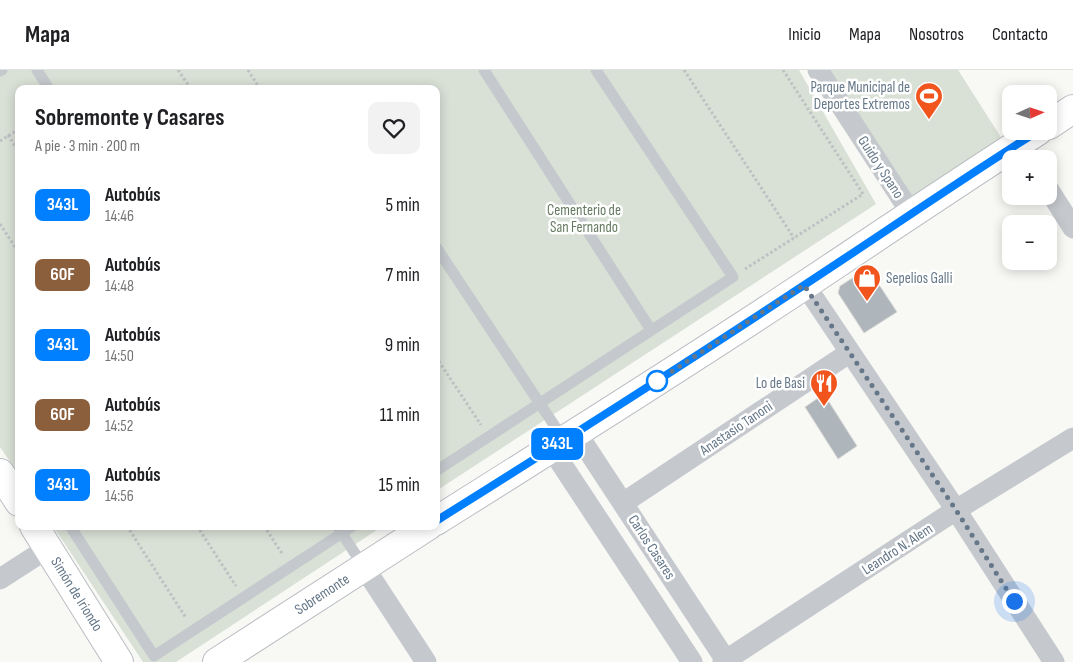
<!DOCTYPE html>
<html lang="es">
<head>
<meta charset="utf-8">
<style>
  body { margin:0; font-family:"Sofia Sans Condensed",sans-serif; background:#f2f2f2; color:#202124; height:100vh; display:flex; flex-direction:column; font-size:19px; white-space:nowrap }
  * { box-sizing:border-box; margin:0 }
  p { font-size:16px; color:#757577 }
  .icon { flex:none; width:28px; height:28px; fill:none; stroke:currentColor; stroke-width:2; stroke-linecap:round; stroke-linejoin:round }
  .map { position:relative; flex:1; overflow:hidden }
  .panel { position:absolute; left:15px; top:15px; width:425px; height:445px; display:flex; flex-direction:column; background:#fff; border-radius:10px; box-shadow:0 2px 12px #0003 }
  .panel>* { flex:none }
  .badge { padding:0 10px; border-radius:8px; font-size:18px; line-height:32px }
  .needle { width:32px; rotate:87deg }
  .fabs { position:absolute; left:1002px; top:15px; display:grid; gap:10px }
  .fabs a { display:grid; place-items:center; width:55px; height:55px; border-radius:10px; background:#fff; box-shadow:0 2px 12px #0003; font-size:25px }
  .you { position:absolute; width:25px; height:25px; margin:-12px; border:4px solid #fff; border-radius:50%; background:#1a73e8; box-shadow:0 0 0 8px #1a73e833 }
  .map>.badge { position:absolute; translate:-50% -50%; box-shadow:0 0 0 2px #fff }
  .round { display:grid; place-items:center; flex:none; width:52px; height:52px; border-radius:10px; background:#f2f2f2 }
  .head { display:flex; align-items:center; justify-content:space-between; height:85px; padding:0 20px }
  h1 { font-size:24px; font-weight:700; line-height:38px }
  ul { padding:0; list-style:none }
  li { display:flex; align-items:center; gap:15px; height:70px; padding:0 20px }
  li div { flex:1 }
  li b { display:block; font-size:19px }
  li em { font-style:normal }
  li .badge { min-width:55px; font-weight:700; text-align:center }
  header { display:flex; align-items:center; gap:30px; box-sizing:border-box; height:70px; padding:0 25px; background:#fff; border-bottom:1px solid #e0e0e0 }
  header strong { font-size:24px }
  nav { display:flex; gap:28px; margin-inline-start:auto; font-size:18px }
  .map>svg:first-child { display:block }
</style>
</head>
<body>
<header>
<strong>Mapa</strong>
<nav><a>Inicio</a><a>Mapa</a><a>Nosotros</a><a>Contacto</a></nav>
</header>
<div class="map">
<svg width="1073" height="592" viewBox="0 0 1073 592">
  <rect width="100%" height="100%" fill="#f8f8f5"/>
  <g fill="#d9e0d6">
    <path d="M0,0h799l77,134 -440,287v-402h-417v386l-19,-28z"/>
    <path d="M818,0h140l46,72 -97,64z"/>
    <path d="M53,456h330l-207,136h-33z"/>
  </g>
  <g fill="#aeb6bc" stroke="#dadad7">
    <path d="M868,198l29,44 -33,21 -26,-40 2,-7z"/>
    <path d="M824,324l33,52 -19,13 -33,-52z"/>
  </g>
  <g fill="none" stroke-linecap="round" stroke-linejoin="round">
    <g stroke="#b9bec3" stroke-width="30">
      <g id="secondary">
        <path d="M1049,55l24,-16"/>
        <path d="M0,403l19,29"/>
        <path d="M436,451c124,-78 247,-155 369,-236 78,-52 155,-104 233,-154"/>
        <path d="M34,456l85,136"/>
        <path d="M217,592l211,-136"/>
      </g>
    </g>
    <g stroke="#bec1c3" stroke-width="3" stroke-dasharray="2.5 2.5" stroke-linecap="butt">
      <path d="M178,0l13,19"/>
      <path d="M248,0l12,19"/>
      <path d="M684,0l110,168"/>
      <path d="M8,65l11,17"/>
      <path d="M0,71l19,-12"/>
      <path d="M0,154l19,29"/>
      <path d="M745,199l118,-75 -80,-124"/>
      <path d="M436,287l45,68"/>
      <path d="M127,456l59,92"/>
      <path d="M197,456l39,60"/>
      <path d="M264,456l19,29"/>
    </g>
    <g stroke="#c5c9cd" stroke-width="11">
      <path d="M37,0l12,19"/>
      <path d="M484,0l167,260"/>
      <path d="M0,1l2,-1"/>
      <path d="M436,177l128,193"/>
      <path d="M436,401l297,-194 -137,-207"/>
      <path d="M70,456l84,130 199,-130"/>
      <path d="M337,456l27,41"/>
    </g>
    <g stroke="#c5c9cd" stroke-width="21">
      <path d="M818,0l93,143"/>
      <path d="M1019,73l10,16"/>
      <path d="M1049,120l24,38"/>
      <path d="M805,215l151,225 98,152"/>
      <path d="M576,362l151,230"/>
      <path d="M551,378l141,214"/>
      <path d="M623,433l226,-150"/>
      <path d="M364,497l62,95"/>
      <path d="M0,509l48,-31"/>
      <path d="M723,592l233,-152 117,-72"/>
    </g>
    <use href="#secondary" stroke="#fff" stroke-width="28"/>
  </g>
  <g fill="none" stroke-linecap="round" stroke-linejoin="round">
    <g stroke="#fff" stroke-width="11">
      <path id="line" d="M436,451c118,-74 236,-149 353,-226 83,-54 165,-111 249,-164"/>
    </g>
    <use href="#line" stroke="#007fff" stroke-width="8"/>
    <path stroke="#657788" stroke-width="5" stroke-dasharray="0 9" d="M657,311l147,-96 152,225 58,91"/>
  </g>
  <defs>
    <g id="stadium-pin" transform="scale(1.4375)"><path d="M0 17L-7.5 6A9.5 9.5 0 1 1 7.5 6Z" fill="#f1541c" stroke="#fff"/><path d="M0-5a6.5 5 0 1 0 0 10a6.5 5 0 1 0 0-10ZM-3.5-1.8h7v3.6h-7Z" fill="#fff"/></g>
    <g id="shop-pin" transform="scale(1.4375)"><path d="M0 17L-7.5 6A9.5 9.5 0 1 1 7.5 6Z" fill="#f1541c" stroke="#fff"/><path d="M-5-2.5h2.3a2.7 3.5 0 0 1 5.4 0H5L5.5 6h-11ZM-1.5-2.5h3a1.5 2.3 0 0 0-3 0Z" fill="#fff"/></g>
    <g id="restaurant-pin" transform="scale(1.4375)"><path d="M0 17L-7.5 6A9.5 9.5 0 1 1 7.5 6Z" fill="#f1541c" stroke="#fff"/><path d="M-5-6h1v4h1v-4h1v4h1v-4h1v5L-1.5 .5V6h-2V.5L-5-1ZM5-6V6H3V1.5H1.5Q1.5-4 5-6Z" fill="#fff"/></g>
  </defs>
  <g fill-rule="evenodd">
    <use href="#stadium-pin" x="929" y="26"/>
    <use href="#shop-pin" x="867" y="208"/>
    <use href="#restaurant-pin" x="824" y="313"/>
  </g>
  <circle fill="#fff" stroke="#007fff" stroke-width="2.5" cx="657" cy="311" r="10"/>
  <g text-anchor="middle" stroke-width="5" stroke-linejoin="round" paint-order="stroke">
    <g font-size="15" fill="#657788" stroke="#fff" text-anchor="end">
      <text x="910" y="22">Parque Municipal de<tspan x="910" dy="17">Deportes Extremos</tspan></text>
      <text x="886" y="213" text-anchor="start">Sepelios Galli</text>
      <text x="805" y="318">Lo de Basi</text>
    </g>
    <g font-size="15" fill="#657788" stroke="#fff">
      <text transform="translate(881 97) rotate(57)" y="5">Guido y Spano</text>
      <text transform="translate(736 358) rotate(-34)" y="5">Anastasio Tanoni</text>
      <text transform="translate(652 477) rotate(57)" y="5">Carlos Casares</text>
      <text transform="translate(897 479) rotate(-33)" y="5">Leandro N. Alem</text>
      <text transform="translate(77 524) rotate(58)" y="5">Simón de Iriondo</text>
      <text transform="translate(322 524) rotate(-33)" y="5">Sobremonte</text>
    </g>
    <g font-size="15" fill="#657a60" stroke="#fff">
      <text x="584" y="145">Cementerio de<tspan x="584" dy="17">San Fernando</tspan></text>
    </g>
  </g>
</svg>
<div class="fabs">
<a><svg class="needle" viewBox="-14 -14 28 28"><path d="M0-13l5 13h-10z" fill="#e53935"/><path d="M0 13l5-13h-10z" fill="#757577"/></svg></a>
<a>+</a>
<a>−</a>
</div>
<div class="you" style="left:1014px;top:531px"></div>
<b class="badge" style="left:557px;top:374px;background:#007fff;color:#fff">343L</b>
<section class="panel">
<div class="head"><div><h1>Sobremonte y Casares</h1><p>A pie · 3 min · 200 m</p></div><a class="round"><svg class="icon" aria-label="heart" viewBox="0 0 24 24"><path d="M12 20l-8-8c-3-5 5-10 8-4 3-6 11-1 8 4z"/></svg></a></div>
<ul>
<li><span class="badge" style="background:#007fff;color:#fff">343L</span><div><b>Autobús</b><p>14:46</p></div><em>5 min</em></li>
<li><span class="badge" style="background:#8b5e3c;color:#fff">60F</span><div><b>Autobús</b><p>14:48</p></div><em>7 min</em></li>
<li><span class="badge" style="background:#007fff;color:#fff">343L</span><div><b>Autobús</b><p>14:50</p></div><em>9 min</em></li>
<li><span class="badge" style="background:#8b5e3c;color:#fff">60F</span><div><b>Autobús</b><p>14:52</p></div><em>11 min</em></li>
<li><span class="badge" style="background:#007fff;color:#fff">343L</span><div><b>Autobús</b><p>14:56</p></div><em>15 min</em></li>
</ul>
</section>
</div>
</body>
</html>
